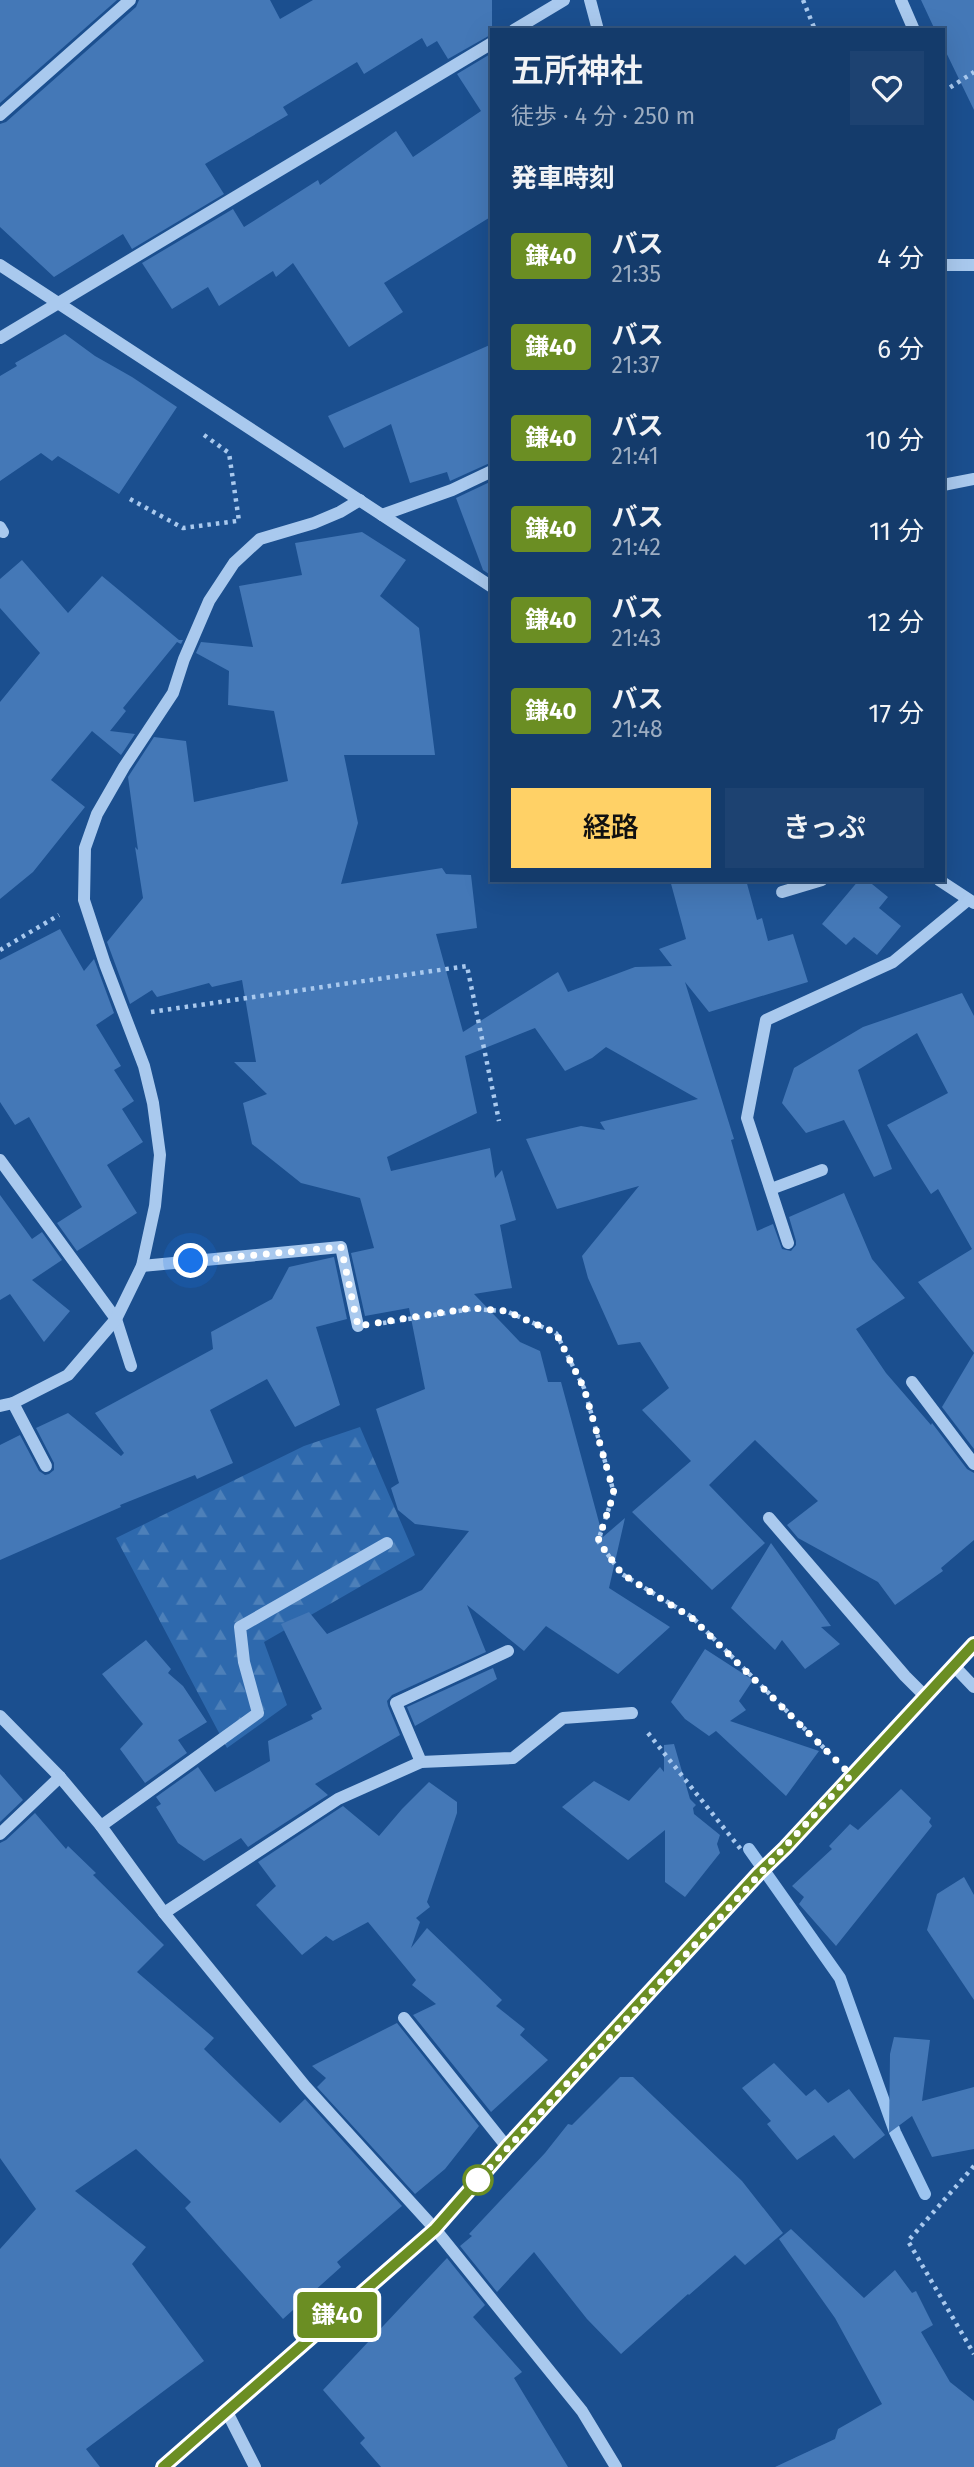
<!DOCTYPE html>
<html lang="ja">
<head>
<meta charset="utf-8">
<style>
  body { margin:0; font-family:"Fira Sans","Noto Sans JP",sans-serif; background:#1d4271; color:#f1f3f6; height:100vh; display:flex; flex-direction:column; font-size:26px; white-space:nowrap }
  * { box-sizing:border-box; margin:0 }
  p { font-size:23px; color:#9dadc1 }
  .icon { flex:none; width:38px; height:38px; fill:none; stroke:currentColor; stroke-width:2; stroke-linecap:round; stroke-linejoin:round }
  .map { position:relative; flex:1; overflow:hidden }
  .side { position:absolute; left:490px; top:28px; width:455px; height:854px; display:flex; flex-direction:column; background:#143b6b; border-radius:0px; box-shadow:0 7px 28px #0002,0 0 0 2px #33557e }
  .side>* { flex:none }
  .badge { padding:0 14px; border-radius:5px; font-size:24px; line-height:46px }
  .you { position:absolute; width:35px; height:35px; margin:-18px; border:5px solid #fff; border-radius:50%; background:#1a73e8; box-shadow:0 0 0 10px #1a73e833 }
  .map>.badge { position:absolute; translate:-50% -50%; box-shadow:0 0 0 4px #fff }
  h2 { padding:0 21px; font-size:26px; line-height:63px }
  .round { display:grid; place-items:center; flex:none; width:74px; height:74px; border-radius:0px; background:#1d4271 }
  .headline { display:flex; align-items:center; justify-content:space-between; height:119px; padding:0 21px }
  h1 { font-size:33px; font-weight:600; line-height:52px }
  .button { display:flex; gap:14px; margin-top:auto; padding:14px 21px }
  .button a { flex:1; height:80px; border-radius:0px; background:#ffd166; color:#111; font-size:28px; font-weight:600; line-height:80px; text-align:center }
  .button a+a { background:#1d4271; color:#f1f3f6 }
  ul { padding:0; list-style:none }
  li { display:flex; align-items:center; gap:21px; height:91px; padding:0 21px }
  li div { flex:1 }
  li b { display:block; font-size:26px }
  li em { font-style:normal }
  li .badge { min-width:77px; font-weight:700; text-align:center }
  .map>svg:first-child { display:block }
</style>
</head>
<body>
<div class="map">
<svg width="974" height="2467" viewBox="0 0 974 2467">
  <defs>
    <pattern id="forest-firs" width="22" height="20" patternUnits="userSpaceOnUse" patternTransform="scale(1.75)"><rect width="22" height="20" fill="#2e69ad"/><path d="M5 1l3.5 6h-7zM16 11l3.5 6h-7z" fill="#4d80b9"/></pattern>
  </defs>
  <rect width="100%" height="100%" fill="#1b4f8f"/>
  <path fill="url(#forest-firs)" d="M360,1427l55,128 -151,87 23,63 -60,43 -111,-210 188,-92z"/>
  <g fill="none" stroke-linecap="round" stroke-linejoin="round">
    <path stroke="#9cc4f0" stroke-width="12" d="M749,1849l91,129 55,154 30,62"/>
  </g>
  <g fill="#4478b7">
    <path d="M0,0h117l-117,103z"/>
    <path d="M139,0h131l10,19 33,-19h179v34l-44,25 -11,-18 -10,6 -5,-9 -58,36 -7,-12 -74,45 5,8 -83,49 19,30 -92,55 -9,-15 -69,43 -54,-50v-103l6,-2 130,-115z"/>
    <path d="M921,0h53v110l-31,-64v-16h-8z"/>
    <path d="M492,53v163l-108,67 19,29 -54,35 -56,-84 -17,14 -3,-6 -54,35 -11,-19 -36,22 -30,-46 91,-54 11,18 74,-47 2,5 76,-54 17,26 68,-46 -24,-37z"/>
    <path d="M65,334l30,22 37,21 45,30 -58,87 -61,-38 -6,5 -11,-8 -41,28v-105l17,-10 -2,-3z"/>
    <path d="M492,344v118l-42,19 -3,-9 -37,11 -19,-59 -47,24 -16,-32z"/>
    <path d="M492,481v95l-9,-6 -27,-72z"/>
    <path d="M362,532l44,28 -26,36 39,32 16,127h-91l14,68 -17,61 101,-16 4,6 25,1 6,53 -41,6 27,98 95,-60 10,20 67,-25 37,-1 -13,-17 27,-10 -16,-59h76l11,40 5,-2 6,23 25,-7 15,48 -99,30 -24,-30 49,157 -3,1 26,91 16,-7 9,25 9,2 5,-6v-4l-7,-24 55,-24 28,66 33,39 -49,31 30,44 45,52 1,-2 35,46 7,4v67l-33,28 2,3 -48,34 -17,-23 -80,-44 -11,-13 31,-24 -63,-61 -46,45 56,58 -53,47 -80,-78 59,-51 -49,-51 27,-22 -29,-46 -22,3 -30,-67 -6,-22 57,-70 -82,23 -31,-70 55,-13 24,4 -5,-8 98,-23 -92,-52 -14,11 -27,13 -30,-43 -70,28 12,57 -90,44 4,14 99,-23 5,30 7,-8 14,50 -16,5 12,63 -38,6 46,48 20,9 8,31h13l42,155 22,-19 -16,70 61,39 -52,47 -72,-48 -22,25 -57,-46 19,47 -94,43 -5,6 1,5 12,29 -85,49 13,11 -80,52 -7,-9 -37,23 -26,-18 -22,-36 5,-3 -5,-7 42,-30 17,25 55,-31 -2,-20 45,-22 -2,-4 11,-6 -41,-85 28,-12 18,22 95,-44 47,-59 -54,-7 -17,-14 -7,-22 8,-5 -23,-74 49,-20 -16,-81 -44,8 -14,-63 23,-5 -14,-50 -59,-15 -49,-39 -9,-41 24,-9 -33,-32h22l-14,-82 -30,7 -3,-4 -52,14 -5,-7 -22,14 -23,-62 36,-44 -8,-51 3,3 -10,-73 26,-40 32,4 8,61 94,-21 -14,-70 -46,-6 1,-34 -33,-18 5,-11 52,5 -14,-61 63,-11 -7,-32z"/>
    <path d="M22,560l46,53 34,-37 77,64h4l-2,4 -4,-2 -54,66 3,3 -16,20 25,3 -14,21 -29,-24 -41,49 34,27 -52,65 -33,27v-197l40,-49 -40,-45v-29z"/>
    <path d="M859,880h8l21,17 -9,11 22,18 -24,29 -23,-18 -8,8 -24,-21z"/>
    <path d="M60,929l24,42 10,-12 20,54 -18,12 25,41 -7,4 20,31 -12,8 21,33 -36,23 30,48 -60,38 -20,-28 25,-16 -53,-90 -14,8 -15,-23v-142z"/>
    <path d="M962,993l12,23v337l-56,-71 54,-33 -34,-60 -7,5 -44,-69 61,-32 -31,-60 -59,37 34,99 -18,8 -30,-57 -38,13 -24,-30 12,-35 69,-41z"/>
    <path d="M0,1195l32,44 10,-7 20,28 -30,20 38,31 -26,31 -34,-48 -10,6z"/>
    <path d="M334,1257l13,62 -31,8 24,78 -45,22 -28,-48 -57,31 23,53 -36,16 -2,-4 -75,30 1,2 -121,53v-115l20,-10 19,36 6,4 4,-1 5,-4v-7l-18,-35 32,-15 53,43 3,-3 -29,-40 118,-64 -2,-17 61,-33 17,-32z"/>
    <path d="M974,1353v96l-32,-42z"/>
    <path d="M771,1543l60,83 -10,1 19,17 -35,25 -23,-29 -7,10 -44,-42z"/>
    <path d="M146,1640l25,29 -3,4 15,13 24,36 -29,18 9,13 -42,30 -25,-34 23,-25 -41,-50z"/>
    <path d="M705,1649l48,31 -14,21 7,9 -16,11 89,30 -33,45 -70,-65 -7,5 -24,-17 -14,-17z"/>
    <path d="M493,1668l4,11 -82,47 -8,-19z"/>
    <path d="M674,1744l16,55 6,6 -3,3 1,6 26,21 -3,9 3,9 -35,44 -20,-15v-52l-37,30 -66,-53 32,-26 35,20 31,-34 4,5v-27z"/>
    <path d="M0,1774l23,26 -23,22z"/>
    <path d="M429,1782l28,20v11l-30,89 3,5 -14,11 4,4 -9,26 16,-20 75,72 -6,6 29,23 -5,6 28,25 -57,52 -78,-97 23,-11 -24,-19 4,-5 -48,-58 -35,19 -7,-5 -24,19 -46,-50 20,-19 -18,-24 85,-56 36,30 23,-27z"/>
    <path d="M901,1789l30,29 -2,4 3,4 -96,120 -37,-42 5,-7 -12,-11 40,-37 -3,-3 21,-22 8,6z"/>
    <path d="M35,1813l31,36 2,-3 28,27 -3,2 71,70 -27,27 77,66 -10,11 76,74 25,-24 97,107 -65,56 4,5 -58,52 -98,-111 6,-6 -55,-53 -61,42 71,56 -14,17 72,97 -118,88 14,18h-100v-218l36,-40 -36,-51v-315l6,-3z"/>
    <path d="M964,1877l10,18v105l-47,-70 10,-36z"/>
    <path d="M397,2023l82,103 -34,43 -30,25 -98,-107 9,-9 -14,-12z"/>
    <path d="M894,2037l36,3 -8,61 52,-14v62l-42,8 -20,-41 -23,17 1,-79z"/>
    <path d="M774,2063l32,33 9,-7 13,14 21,-14 36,46 -31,24 -20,-24 -37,25 -30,-36 4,-3 -29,-33z"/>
    <path d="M620,2077h13l109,104 41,52 -38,32 -10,-10 -46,40 -1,-1 -67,60 -34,-35 -53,-67 -37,40 -37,-46 12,-10 -3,-2 76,-81 23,-29 4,1z"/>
    <path d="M791,2229l73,69 31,-28 17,23 4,-2 17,34 -12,7 29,50 24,19v66h-199l60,-28 3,-10 44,-25 -47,-86 -56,-79z"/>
    <path d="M447,2258l38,47 -12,12 49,55 -8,6 54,89h-187l-21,-24 5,-5 -42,-48z"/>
  </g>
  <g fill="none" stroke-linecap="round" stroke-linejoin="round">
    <g stroke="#a9c9ee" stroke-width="4.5" stroke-dasharray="3.5 5" stroke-linecap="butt">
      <path d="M803,0l12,30"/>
      <path d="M943,92l31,-20"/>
      <path d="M204,435l25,18 10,68"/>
      <path d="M130,499l53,29 54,-7"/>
      <path d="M0,950l59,-35"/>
      <path d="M151,1012l316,-46 32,155"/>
      <path d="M383,1323l88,-14 35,2 50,22 28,55 30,105 -16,48 24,33 70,43 141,140"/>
      <path d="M648,1733l95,119"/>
      <path d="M974,2166l-66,75 66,113"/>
    </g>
    <g stroke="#a9c9ee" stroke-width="12">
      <path d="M590,0l8,30"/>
      <path d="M901,0l13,30"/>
      <path d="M514,30l50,-30"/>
      <path d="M0,115l130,-115"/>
      <path d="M0,265l492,322"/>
      <path d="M943,265h31"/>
      <path d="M0,338l492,-295"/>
      <path d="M943,485l31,-6"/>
      <path d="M382,515l70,-25 40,-19"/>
      <path d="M0,527l3,5"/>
      <path d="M939,880l35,23"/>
      <path d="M782,892l40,-12"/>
      <path d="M0,1160l116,159 15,47"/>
      <path d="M771,1189l51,-19"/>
      <path d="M788,1243l-41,-125 19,-98 127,-58 75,-62"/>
      <path d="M142,1266l199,-19 17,79"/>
      <path d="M912,1382l62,82"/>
      <path d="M13,1403l33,63"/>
      <path d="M0,1406l13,-3 55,-28 48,-56 26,-53 13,-60 5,-51 -7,-52 -9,-37 -39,-102 -21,-64 1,-52 12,-34 27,-47 49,-74 11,-34 25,-58 25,-38 26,-24 54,-16 26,-11 20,-12"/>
      <path d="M769,1518l136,158 20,20"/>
      <path d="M954,1666l20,21"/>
      <path d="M0,1716l60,61 41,49 63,87 141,173 130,143 147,182 34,56"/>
      <path d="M421,1762l-25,-59 112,-52"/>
      <path d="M101,1826l157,-113 -14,-51 -4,-35 147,-84"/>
      <path d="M0,1834l60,-57"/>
      <path d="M164,1913l174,-114 83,-37 92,-4 50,-40 69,-5"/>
      <path d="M404,2018l103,129"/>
      <path d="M227,2412l28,55"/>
      <path d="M163,2467l272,-238 72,-82 252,-274 26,-25 189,-204"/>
    </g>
  </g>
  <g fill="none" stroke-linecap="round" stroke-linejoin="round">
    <g stroke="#fff" stroke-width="16">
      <path id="line" d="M163,2467l272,-238 72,-82 252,-274 26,-25 189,-204"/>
    </g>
    <use href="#line" stroke="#6b8e23" stroke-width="10"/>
    <path stroke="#fff" stroke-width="7" stroke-dasharray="0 12.6" d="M191,1261l150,-14 17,79 113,-18 35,3 50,22 28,55 30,105 -16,48 24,33 70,44 159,157 -380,413 7,-8"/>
  </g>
  <circle fill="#fff" stroke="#6b8e23" stroke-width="3.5" cx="478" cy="2180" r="14"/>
</svg>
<div class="you" style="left:191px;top:1261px"></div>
<b class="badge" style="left:337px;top:2315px;background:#6b8e23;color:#fff">鎌40</b>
<section class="side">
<div class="headline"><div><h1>五所神社</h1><p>徒歩 · 4 分 · 250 m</p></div><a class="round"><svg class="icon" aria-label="heart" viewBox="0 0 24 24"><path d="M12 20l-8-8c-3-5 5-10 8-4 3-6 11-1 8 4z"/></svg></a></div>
<h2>発車時刻</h2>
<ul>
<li><span class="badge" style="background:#6b8e23;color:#fff">鎌40</span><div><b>バス</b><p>21:35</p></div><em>4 分</em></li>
<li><span class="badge" style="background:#6b8e23;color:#fff">鎌40</span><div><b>バス</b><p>21:37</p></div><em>6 分</em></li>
<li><span class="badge" style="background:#6b8e23;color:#fff">鎌40</span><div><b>バス</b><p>21:41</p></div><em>10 分</em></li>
<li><span class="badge" style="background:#6b8e23;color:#fff">鎌40</span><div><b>バス</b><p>21:42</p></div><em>11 分</em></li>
<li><span class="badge" style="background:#6b8e23;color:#fff">鎌40</span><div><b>バス</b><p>21:43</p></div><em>12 分</em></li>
<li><span class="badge" style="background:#6b8e23;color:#fff">鎌40</span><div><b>バス</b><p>21:48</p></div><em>17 分</em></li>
</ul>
<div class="button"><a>経路</a><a>きっぷ</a></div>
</section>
</div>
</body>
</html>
